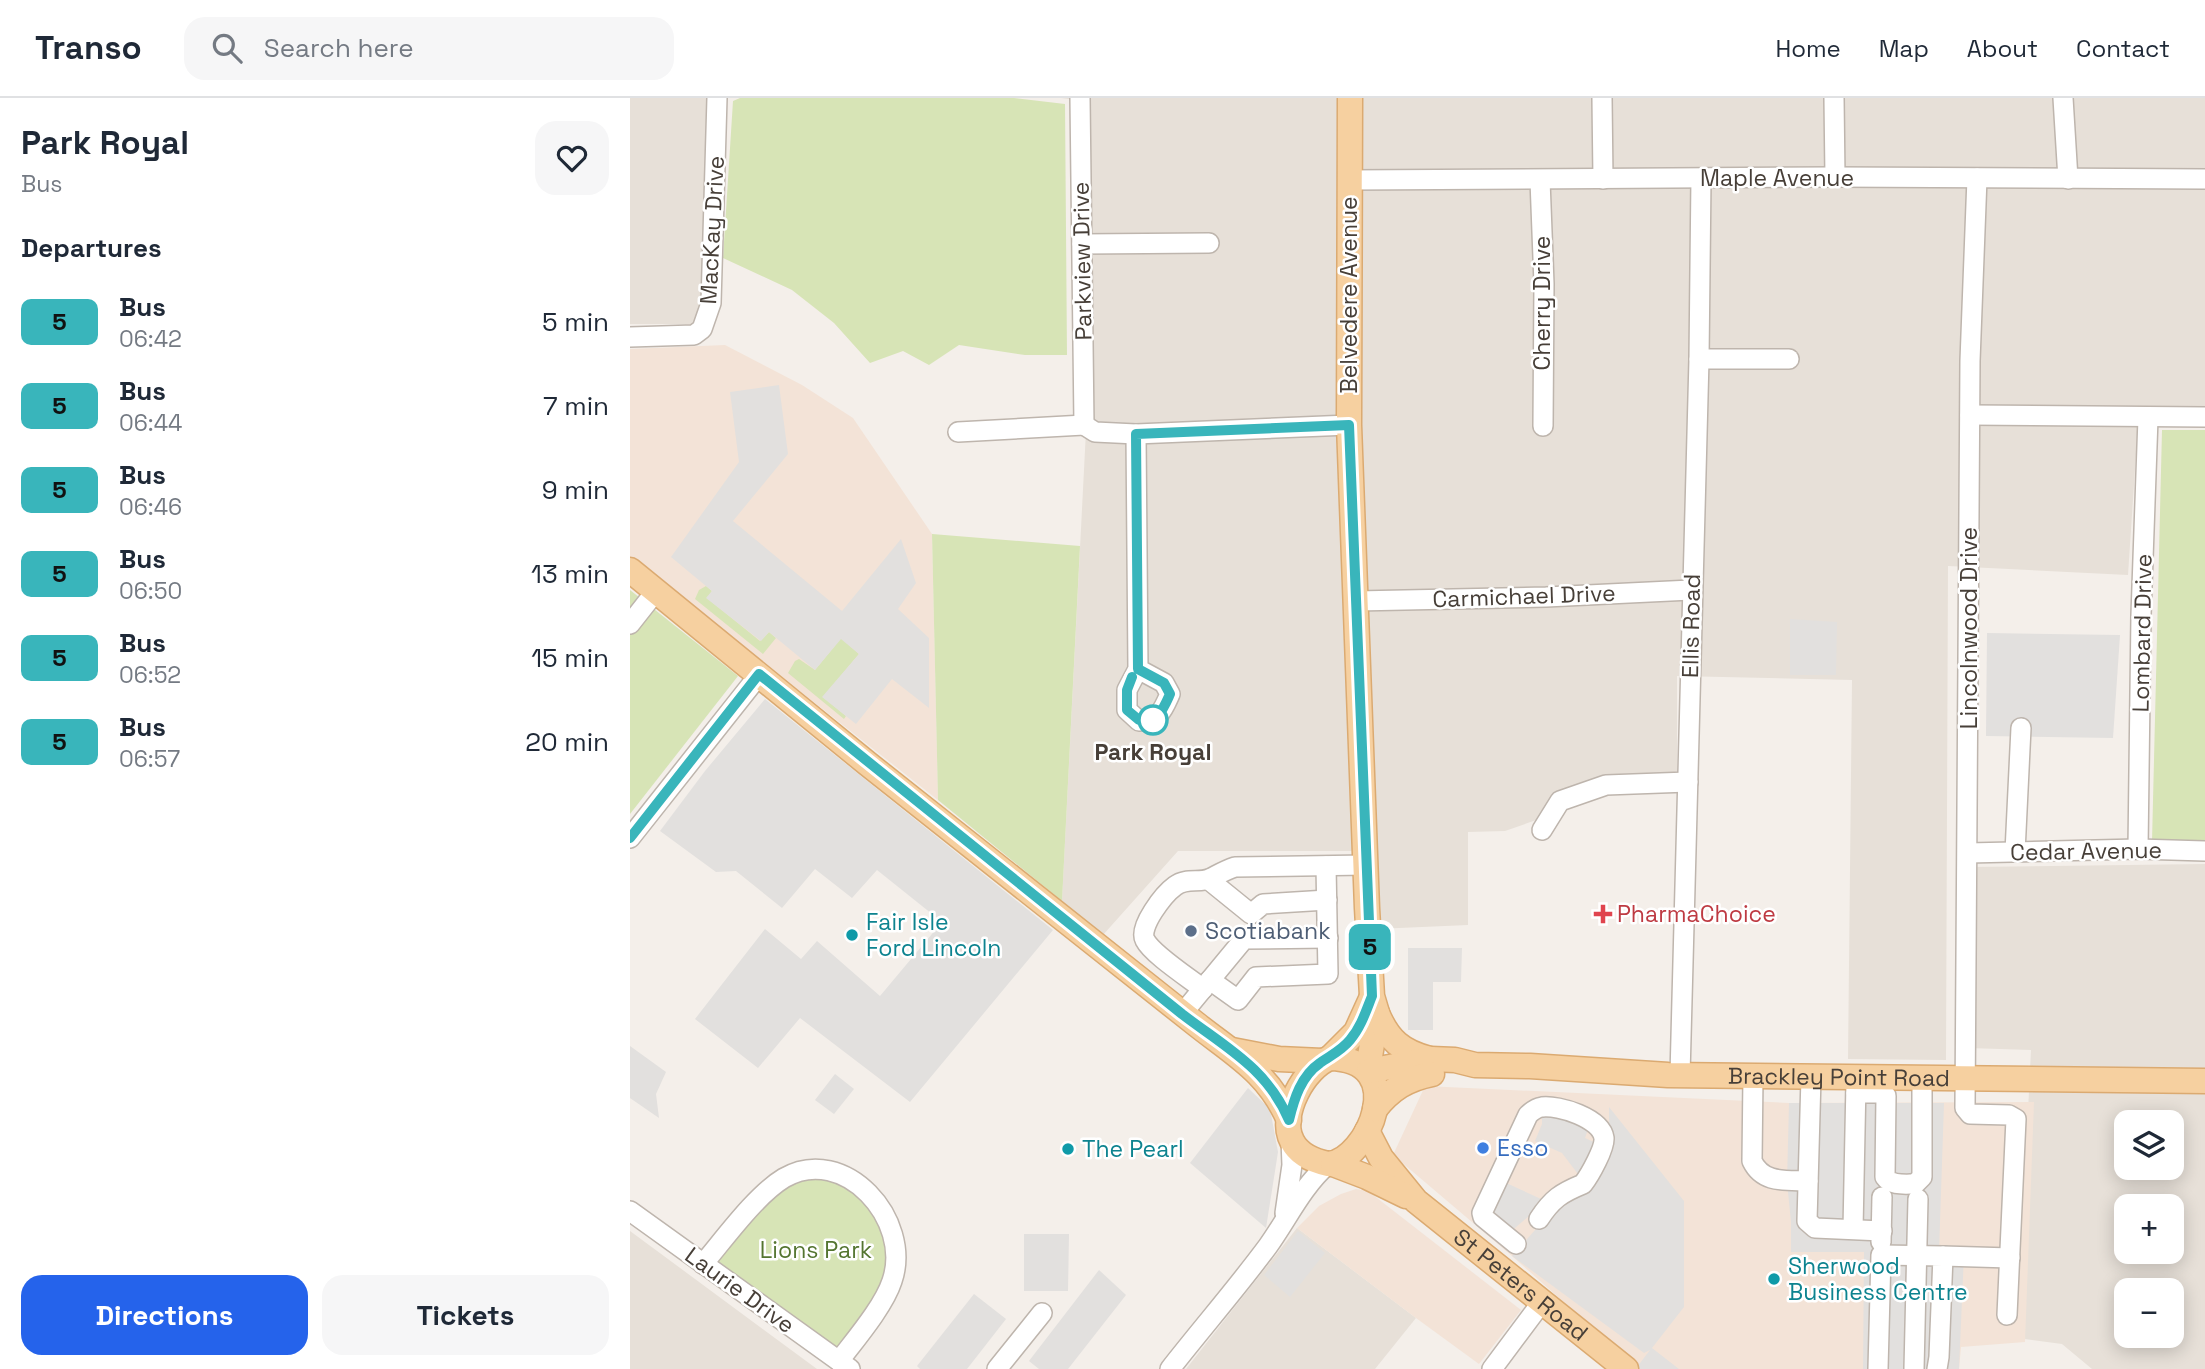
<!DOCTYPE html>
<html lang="en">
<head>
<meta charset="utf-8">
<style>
  body { margin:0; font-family:"Space Grotesk",sans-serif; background:#f6f6f7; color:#1f2937; height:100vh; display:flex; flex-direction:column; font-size:26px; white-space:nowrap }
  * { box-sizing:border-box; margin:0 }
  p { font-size:23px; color:#747a83 }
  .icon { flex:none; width:38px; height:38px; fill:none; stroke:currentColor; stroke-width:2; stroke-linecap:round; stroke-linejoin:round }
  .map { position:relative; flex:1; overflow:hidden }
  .drawer { display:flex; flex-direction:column; background:#fff; width:630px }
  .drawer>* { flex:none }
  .badge { padding:0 14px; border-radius:10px; font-size:24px; line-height:46px }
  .fabs { position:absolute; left:1484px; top:1012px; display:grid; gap:14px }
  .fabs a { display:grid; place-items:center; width:70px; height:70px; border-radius:14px; background:#fff; box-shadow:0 4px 18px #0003; font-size:35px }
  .map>.badge { position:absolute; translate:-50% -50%; box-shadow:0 0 0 4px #fff }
  h2 { padding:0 21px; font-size:26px; line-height:63px }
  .round { display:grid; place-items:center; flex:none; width:74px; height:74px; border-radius:21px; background:#f6f6f7 }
  .summary { display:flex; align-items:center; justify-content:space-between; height:119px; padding:0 21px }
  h1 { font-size:33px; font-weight:700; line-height:52px }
  .cta { display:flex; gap:14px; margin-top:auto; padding:14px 21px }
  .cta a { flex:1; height:80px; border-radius:21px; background:#2563eb; color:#fff; font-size:28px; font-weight:700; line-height:80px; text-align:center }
  .cta a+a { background:#f6f6f7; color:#1f2937 }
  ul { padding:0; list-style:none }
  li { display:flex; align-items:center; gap:21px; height:84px; padding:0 21px }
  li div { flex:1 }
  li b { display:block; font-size:26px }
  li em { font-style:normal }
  li .badge { min-width:77px; font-weight:700; text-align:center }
  header { display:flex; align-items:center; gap:42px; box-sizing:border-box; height:98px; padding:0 35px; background:#fff; border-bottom:2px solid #e0e1e3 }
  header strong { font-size:33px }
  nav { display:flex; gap:38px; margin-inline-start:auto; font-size:24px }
  .search { width:490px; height:63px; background:#f6f6f7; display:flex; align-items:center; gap:18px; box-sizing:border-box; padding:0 24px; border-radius:21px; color:#747a83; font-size:26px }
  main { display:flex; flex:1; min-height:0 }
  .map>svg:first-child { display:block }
</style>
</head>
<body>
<header>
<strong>Transo</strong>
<div class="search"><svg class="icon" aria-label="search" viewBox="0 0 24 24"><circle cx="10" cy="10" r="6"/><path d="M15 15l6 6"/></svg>Search here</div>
<nav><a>Home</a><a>Map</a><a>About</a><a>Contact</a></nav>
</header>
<main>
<section class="drawer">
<div class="summary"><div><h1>Park Royal</h1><p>Bus</p></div><a class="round"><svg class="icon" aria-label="heart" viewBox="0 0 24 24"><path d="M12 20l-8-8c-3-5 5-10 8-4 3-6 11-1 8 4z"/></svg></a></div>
<h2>Departures</h2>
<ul>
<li><span class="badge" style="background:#39b5bb;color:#111">5</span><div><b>Bus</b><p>06:42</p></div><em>5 min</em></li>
<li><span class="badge" style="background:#39b5bb;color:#111">5</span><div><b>Bus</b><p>06:44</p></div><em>7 min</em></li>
<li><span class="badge" style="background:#39b5bb;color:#111">5</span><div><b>Bus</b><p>06:46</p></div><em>9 min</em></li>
<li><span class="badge" style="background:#39b5bb;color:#111">5</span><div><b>Bus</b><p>06:50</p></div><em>13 min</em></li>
<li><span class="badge" style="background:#39b5bb;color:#111">5</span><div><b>Bus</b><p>06:52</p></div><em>15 min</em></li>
<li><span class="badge" style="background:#39b5bb;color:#111">5</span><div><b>Bus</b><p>06:57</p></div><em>20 min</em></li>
</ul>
<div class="cta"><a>Directions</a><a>Tickets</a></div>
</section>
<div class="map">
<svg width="1575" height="1271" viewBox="0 0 1575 1271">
  <rect width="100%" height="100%" fill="#f4efea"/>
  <g fill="#e7e0d8" fill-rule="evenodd">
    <path d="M0,0h86l-14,226h-72z"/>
    <path d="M431,0h1144v311h-66l-11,166 -180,-9 -2,494 -98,-1 4,-379 -175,-4v95l-172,60 -37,1v93l-92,4 -2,-78h-196l-75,84 -41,-34 25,-490 -3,-310z"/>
    <path d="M1575,766v505h-113l-30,-25 -45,-6 14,-288 -63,-2 1,-181zM1496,1024h46v45h-46zM1496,1108h46v45h-46zM1496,1192h46v45h-46z"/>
    <path d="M667,1130l119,90 -41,51h-189z"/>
    <path d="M0,1133l187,138h-187z"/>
  </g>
  <g fill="#f3e3d7">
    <path d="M95,247l77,40 51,33 79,116 6,266 -308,-243v-208z"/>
    <path d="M795,988l364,17 245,-1 -9,240 -64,5 -2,22h-320l-127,-113 -119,-101z"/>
    <path d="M726,1091l12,2 153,119 -42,54 -63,-46 -119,-90 22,-22 22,-12z"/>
  </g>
  <g fill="#d7e4b6">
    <path d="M110,0h274l51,6 2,251h-42l-66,-10 -30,20 -26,-14 -33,12 -36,-40 -42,-33 -69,-32 10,-157z"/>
    <path d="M1532,332h43v414l-53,-2z"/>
    <path d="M302,436l148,12 -18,355 -124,-101z"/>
    <path d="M76,488l6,5 -5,7 53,43 9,-9 7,6 -13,16 -68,-55 4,-9z"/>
    <path d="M0,492l108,86 -108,138z"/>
    <path d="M211,540l18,16 -36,43 23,19 -2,3 -56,-46 7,-12 4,-2 16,11z"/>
    <path d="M179,1081c42,0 61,17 74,56 5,14 7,27 4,42 -5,21 -37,58 -51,75l-122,-88 57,-68 21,-12z"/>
  </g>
  <g fill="#e2e0de">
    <path d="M149,287l9,69 -55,67 109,90 59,-72 15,44 -18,26 31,29v70l-37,-29 -36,45 -34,-27 37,-43 -18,-15 -26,31 -46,-38 -8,9 -55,-43 6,-7 -41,-34 68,-95 -9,-70z"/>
    <path d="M1160,521l47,3 -1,53h-46z"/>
    <path d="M1357,535l133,2 -7,103 -127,-2z"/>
    <path d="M135,601l288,231 -143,172 -110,-84 -42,50 -63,-49 70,-90 36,30 16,-18 63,55 62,-74 -65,-52 -25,28 -37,-29 -33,39 -46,-37 -20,1 -56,-41 45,-60z"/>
    <path d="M778,850h54l-1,34h-28v48h-25z"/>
    <path d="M0,948l36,26 -10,22 3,24 -29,-20z"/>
    <path d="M205,976l19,15 -20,25 -19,-14z"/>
    <path d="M618,990l22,21 8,43 -12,76 -76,-65z"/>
    <path d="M1159,1005h155l-5,150 25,1 -5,115h-96l1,-117h-73v-30l-4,-40z"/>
    <path d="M979,1009l75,94v106l-32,41 27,21h-40l-2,-2 13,-17 -6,3 -132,-97 97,-110z"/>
    <path d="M912,1018l29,1 18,9 -4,12 13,6 -17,34 -19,-25 -27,-12 7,-17z"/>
    <path d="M874,1084l37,17 -5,11 -28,24 -21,-18z"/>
    <path d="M668,1133l27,22 -35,44 -26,-22z"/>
    <path d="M394,1136h45l-1,57h-44z"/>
    <path d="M469,1172l27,25 -58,74h-29l-10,-8z"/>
    <path d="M344,1196l32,25 -39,50h-47l-3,-3z"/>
  </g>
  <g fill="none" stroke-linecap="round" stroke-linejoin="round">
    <g stroke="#beb5ad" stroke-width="22">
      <g id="minor">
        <path d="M450,0l4,327"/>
        <path d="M972,0l1,81"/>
        <path d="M1204,0l1,79"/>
        <path d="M1433,0l5,81"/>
        <path d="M1347,80l-7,183 -5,747 5,6 39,1 7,4 -9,196"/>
        <path d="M720,82l485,-3 370,2"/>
        <path d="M910,82l4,104 -1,142"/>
        <path d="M452,146l127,-1"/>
        <path d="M0,239l64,-2 8,-6 9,-26 6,-205"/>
        <path d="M1069,261h90"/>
        <path d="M1340,317l235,2"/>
        <path d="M454,327l11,7 41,2 213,-9"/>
        <path d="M328,334l126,-7"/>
        <path d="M506,336l2,235 -11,21v20l12,11c21,-2 23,-9 31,-27l-6,-11 -26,-14"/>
        <path d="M726,503l190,-4 145,-7"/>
        <path d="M0,526l26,-33"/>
        <path d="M912,732l18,-29 46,-16 82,-3"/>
        <path d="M0,740l129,-163"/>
        <path d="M1508,751l3,-234 7,-197"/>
        <path d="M1385,754l6,-124"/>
        <path d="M1338,755l170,-4 67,2"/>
        <path d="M579,782l42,34 12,-10 64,-4"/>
        <path d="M580,882l28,20 18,-23 72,-3 -2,-108"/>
        <path d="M573,891c-14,-11 -51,-35 -58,-49 -7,-13 19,-46 30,-54 12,-9 25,-2 36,-8 8,-4 15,-8 24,-11l131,-2"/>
        <path d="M552,916l62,-75 84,-1"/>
        <path d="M1050,977l19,-716 2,-181"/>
        <path d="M1123,978l-1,85c11,23 34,19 56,20"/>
        <path d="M1181,979l-4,144 8,7 67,3"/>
        <path d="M1226,995h25l5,3 -1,81c6,9 20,7 30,7l7,-7v-99"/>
        <path d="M0,1113l220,158"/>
        <path d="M655,1115l7,-48 -1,-25"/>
        <path d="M1223,1131l3,-147"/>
        <path d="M1251,1144l1,-45"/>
        <path d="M886,1146l-33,-27 -1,-4 46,-98c4,-4 8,-7 14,-8 17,-2 59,11 62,31 1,10 -14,37 -21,46 -22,9 -31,15 -44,35"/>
        <path d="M1313,1158l67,2"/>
        <path d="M73,1166c22,-26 53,-69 81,-86 60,-35 129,42 108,103 -8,25 -37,59 -53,80"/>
        <path d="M367,1271l45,-56"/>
        <path d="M540,1271c32,-41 67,-81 98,-123 20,-28 34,-59 60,-82"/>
        <path d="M862,1271l50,-67"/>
        <path d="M1248,1271l3,-114 62,1 -4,101 -2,12"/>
        <path d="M1284,1271l4,-170"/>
      </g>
    </g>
    <g stroke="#dbaa71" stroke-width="27">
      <g id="major">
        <path d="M720,0l-1,327 18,483 5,88 5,17 -9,56"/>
        <path d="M0,472l238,194 328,260c39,31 72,48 93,96"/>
        <path d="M747,915c11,27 25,39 53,46"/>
        <path d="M602,952l47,9 43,2"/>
        <path d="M700,960c82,2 38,103 -2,106 -14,-3 -29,-9 -36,-23 -14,-26 13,-74 38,-83z"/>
        <path d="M700,960l26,-26 15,-33"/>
        <path id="s1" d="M739,973l62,-12 24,1 20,5 55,1 138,9 537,6"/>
        <path d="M745,1011c16,-20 32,-30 57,-35"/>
        <path id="s2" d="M737,1033l14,27 35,43 210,168"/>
        <path d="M703,1066l34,13 39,19"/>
      </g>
    </g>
    <use href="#minor" stroke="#fff" stroke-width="19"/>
    <use href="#major" stroke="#f6d0a0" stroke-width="24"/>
  </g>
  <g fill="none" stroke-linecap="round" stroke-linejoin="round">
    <g stroke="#fff" stroke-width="16">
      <path id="line" d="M0,740l129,-164 423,340c43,33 85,54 107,106 5,-21 12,-44 31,-57 11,-8 21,-12 30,-23 11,-13 16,-29 22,-44l-23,-571 -213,9 2,235 26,14 6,11c-8,18 -10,25 -31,26l-12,-10v-20l5,-13"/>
    </g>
    <use href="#line" stroke="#39b5bb" stroke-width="10"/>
  </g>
  <circle fill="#fff" stroke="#39b5bb" stroke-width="3.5" cx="523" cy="622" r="14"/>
  <path fill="#e0444e" stroke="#fff" stroke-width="2.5" d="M969.5 805.5h7v7h7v7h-7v7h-7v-7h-7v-7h7z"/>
  <circle fill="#5c6f8a" stroke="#fff" stroke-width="2.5" cx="561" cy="833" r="7"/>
  <g fill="#0f9aa8" stroke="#fff" stroke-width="2.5">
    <circle cx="222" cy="837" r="7"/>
    <circle cx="438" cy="1051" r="7"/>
    <circle cx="1144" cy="1181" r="7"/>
  </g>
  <circle fill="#3f7fe0" stroke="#fff" stroke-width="2.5" cx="853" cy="1050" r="7"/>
  <g text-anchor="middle" stroke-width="5" stroke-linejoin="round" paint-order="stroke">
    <g font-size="23" fill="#473f38" stroke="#fff">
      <text x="1147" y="88">Maple Avenue</text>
      <text transform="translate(82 132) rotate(-87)" y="8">MacKay Drive</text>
      <text transform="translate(452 163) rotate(-91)" y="8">Parkview Drive</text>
      <text transform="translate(719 197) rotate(-90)" y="8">Belvedere Avenue</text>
      <text transform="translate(912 205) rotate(-90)" y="8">Cherry Drive</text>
      <text transform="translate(894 498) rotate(-2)" y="8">Carmichael Drive</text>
      <text transform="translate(1061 528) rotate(-89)" y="8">Ellis Road</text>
      <text transform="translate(1339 530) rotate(-90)" y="8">Lincolnwood Drive</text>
      <text transform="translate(1512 535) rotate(-89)" y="8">Lombard Drive</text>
      <text transform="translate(1456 753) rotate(-1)" y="8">Cedar Avenue</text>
      <text dy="8" stroke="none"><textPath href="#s1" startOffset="472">Brackley Point Road</textPath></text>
      <text dy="8" stroke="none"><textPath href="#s2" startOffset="220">St Peters Road</textPath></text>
      <text transform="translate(110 1192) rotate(36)" y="8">Laurie Drive</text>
    </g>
    <g font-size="23" font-weight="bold" fill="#473f38" stroke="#fff">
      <text x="523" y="662">Park Royal</text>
    </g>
    <g font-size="23" fill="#be3a42" stroke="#fff" text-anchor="start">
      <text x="987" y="824">PharmaChoice</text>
    </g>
    <g font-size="23" fill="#0d838f" stroke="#fff" text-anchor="start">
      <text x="236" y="832">Fair Isle<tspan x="236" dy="26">Ford Lincoln</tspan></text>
      <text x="452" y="1059">The Pearl</text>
      <text x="1158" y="1176">Sherwood<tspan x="1158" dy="26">Business Centre</tspan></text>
    </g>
    <g font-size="23" fill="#4e5e75" stroke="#fff" text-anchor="start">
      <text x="575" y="841">Scotiabank</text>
    </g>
    <g font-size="23" fill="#366cbe" stroke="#fff" text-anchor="start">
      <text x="867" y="1058">Esso</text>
    </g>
    <g font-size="23" fill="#547530" stroke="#fff">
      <text x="186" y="1160">Lions Park</text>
    </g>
  </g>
</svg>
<div class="fabs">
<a><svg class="icon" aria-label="layers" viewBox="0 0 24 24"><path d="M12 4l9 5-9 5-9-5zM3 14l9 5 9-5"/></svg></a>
<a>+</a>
<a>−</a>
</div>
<b class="badge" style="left:740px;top:849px;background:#39b5bb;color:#111">5</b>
</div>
</main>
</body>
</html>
